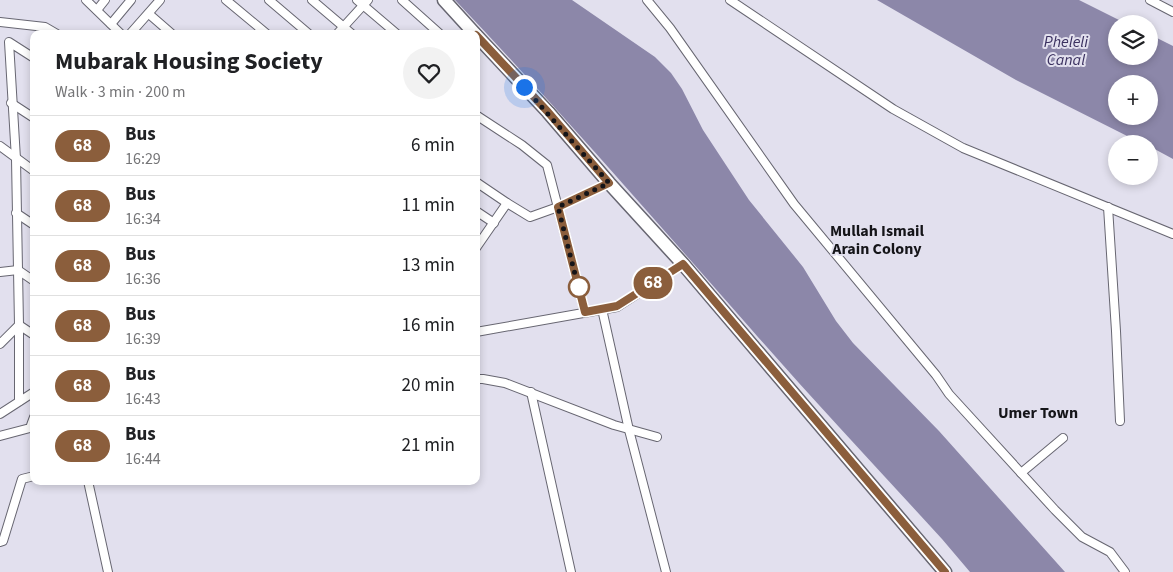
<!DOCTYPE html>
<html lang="en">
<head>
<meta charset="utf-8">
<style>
  body { margin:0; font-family:"Source Sans 3",sans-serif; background:#f2f2f2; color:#202124; height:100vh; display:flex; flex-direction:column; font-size:19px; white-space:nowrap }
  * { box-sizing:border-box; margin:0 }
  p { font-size:16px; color:#757577 }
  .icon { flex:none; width:28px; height:28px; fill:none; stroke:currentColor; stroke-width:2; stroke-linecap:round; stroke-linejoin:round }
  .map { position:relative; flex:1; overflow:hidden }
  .sheet { position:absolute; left:30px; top:30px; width:450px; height:455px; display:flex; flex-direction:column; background:#fff; border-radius:10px; box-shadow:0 2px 8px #0003 }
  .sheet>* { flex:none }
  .badge { padding:0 10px; border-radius:16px; font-size:18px; line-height:32px }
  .controls { position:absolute; left:1108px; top:15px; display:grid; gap:10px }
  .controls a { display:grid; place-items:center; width:50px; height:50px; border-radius:50%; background:#fff; box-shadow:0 2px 8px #0003; font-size:25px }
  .you { position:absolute; width:25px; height:25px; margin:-12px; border:4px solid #fff; border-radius:50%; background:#1a73e8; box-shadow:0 0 0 8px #1a73e833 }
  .map>.badge { position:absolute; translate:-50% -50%; box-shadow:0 0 0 2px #fff }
  .round { display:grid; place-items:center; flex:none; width:52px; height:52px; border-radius:26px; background:#f2f2f2 }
  .head { display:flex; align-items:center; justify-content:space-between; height:85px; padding:0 25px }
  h1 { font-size:24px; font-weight:700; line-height:38px }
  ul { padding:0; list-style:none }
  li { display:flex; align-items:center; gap:15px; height:60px; padding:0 25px; border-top:1px solid #e0e0e0 }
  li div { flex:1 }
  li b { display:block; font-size:19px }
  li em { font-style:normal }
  li .badge { min-width:55px; font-weight:700; text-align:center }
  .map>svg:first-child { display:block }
</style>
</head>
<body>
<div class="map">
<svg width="1173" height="572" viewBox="0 0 1173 572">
  <rect width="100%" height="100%" fill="#e2e0ee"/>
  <g fill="#8c87a9" fill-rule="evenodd">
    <path d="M455,0h117l83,57 16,16 11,16 21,41 46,70 54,67 33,54 17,22 86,88 126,141h-95l-28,-33c-64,-70 -129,-139 -191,-210 -97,-110 -194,-222 -296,-329z"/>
    <path d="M877,0h202l48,24h-11v32h33v-22l24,12v113l-24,-13v-2h-6l-127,-64zM1116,84h33v32h-33z"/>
  </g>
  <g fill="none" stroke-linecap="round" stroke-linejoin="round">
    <g stroke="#676671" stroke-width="10">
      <g id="minor">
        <path d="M86,0l35,34"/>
        <path d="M226,0l41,34"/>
        <path d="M269,0l40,34"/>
        <path d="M312,0l40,34"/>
        <path d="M357,0l40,34"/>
        <path d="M402,0l38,34"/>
        <path d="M647,0l23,28 124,176 142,171 13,19 106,116 27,27 28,15 15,20"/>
        <path d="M730,0l163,109 70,39 210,86"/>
        <path d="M1150,0l23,12"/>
        <path d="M97,10l8,-10"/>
        <path d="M149,14l23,20"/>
        <path d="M0,22l45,5 12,7"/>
        <path d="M111,24l20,-24"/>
        <path d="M130,34l30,-34"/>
        <path d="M337,34l31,-34"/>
        <path d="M11,103l23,15"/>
        <path d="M476,115l46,30 25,20 38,147"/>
        <path d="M0,146l34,25"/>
        <path d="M476,182l31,21 23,14 28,-10 51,-24"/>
        <path d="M1108,207l8,124 4,90"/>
        <path d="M476,211l18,12"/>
        <path d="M16,213l18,12"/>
        <path d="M476,248l31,-45"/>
        <path d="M0,272l18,-2 16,11"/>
        <path d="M602,309l27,121 37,142"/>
        <path d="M476,332l141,-25 66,-43"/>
        <path d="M0,344l19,-19 15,10"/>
        <path d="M476,379h7l22,4 109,42 43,12"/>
        <path d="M531,392l40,180"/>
        <path d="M19,401v-76l-3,-166 -7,-117 25,16"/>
        <path d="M0,414l34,-22"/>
        <path d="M0,436l30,-8 4,-11"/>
        <path d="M1021,473l42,-35"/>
        <path d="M88,481l20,91"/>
        <path d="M0,542l3,-1 19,-62 12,-3"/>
      </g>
    </g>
    <g stroke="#676671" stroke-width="15">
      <g id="primary">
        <path d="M444,0l31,34"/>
        <path d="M476,35l72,77 61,71 74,81 262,308"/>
      </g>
    </g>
    <use href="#minor" stroke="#fff" stroke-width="8"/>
    <use href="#primary" stroke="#fff" stroke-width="12"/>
  </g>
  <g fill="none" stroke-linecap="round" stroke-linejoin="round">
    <g stroke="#fff" stroke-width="11">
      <path id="line" d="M476,35l72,77 61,71 -51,24 27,105 32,-6 66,-42 262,308"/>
    </g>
    <use href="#line" stroke="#8b5e3c" stroke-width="8"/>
    <path stroke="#151519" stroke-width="5" stroke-dasharray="0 9" d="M524,87l85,96 -51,24 22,87 -1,-7"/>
  </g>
  <circle fill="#fff" stroke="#8b5e3c" stroke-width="2.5" cx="579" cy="287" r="10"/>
  <g text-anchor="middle" stroke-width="4" stroke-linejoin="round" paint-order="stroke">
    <g font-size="16" font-style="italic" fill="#3b3160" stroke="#e2e0ee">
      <text x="1066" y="47">Pheleli<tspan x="1066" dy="18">Canal</tspan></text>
    </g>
    <g font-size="16" font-weight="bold" fill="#151519" stroke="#e2e0ee">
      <text x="877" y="236">Mullah Ismail<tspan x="877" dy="18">Arain Colony</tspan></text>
      <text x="1038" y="418">Umer Town</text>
    </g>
  </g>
</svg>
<div class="controls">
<a><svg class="icon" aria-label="layers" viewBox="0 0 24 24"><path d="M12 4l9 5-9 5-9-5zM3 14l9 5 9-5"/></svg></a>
<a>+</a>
<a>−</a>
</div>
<div class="you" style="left:524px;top:87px"></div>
<b class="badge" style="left:653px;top:283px;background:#8b5e3c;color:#fff">68</b>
<section class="sheet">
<div class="head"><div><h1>Mubarak Housing Society</h1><p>Walk · 3 min · 200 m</p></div><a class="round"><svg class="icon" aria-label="heart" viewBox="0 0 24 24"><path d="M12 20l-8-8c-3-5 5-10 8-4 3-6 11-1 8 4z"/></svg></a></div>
<ul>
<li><span class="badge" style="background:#8b5e3c;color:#fff">68</span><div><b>Bus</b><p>16:29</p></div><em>6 min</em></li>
<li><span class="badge" style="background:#8b5e3c;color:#fff">68</span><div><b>Bus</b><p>16:34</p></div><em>11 min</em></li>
<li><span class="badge" style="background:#8b5e3c;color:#fff">68</span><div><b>Bus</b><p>16:36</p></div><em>13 min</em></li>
<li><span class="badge" style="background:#8b5e3c;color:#fff">68</span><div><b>Bus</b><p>16:39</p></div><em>16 min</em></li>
<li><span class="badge" style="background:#8b5e3c;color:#fff">68</span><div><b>Bus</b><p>16:43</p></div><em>20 min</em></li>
<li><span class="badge" style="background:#8b5e3c;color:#fff">68</span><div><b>Bus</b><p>16:44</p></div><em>21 min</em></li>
</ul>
</section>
</div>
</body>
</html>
